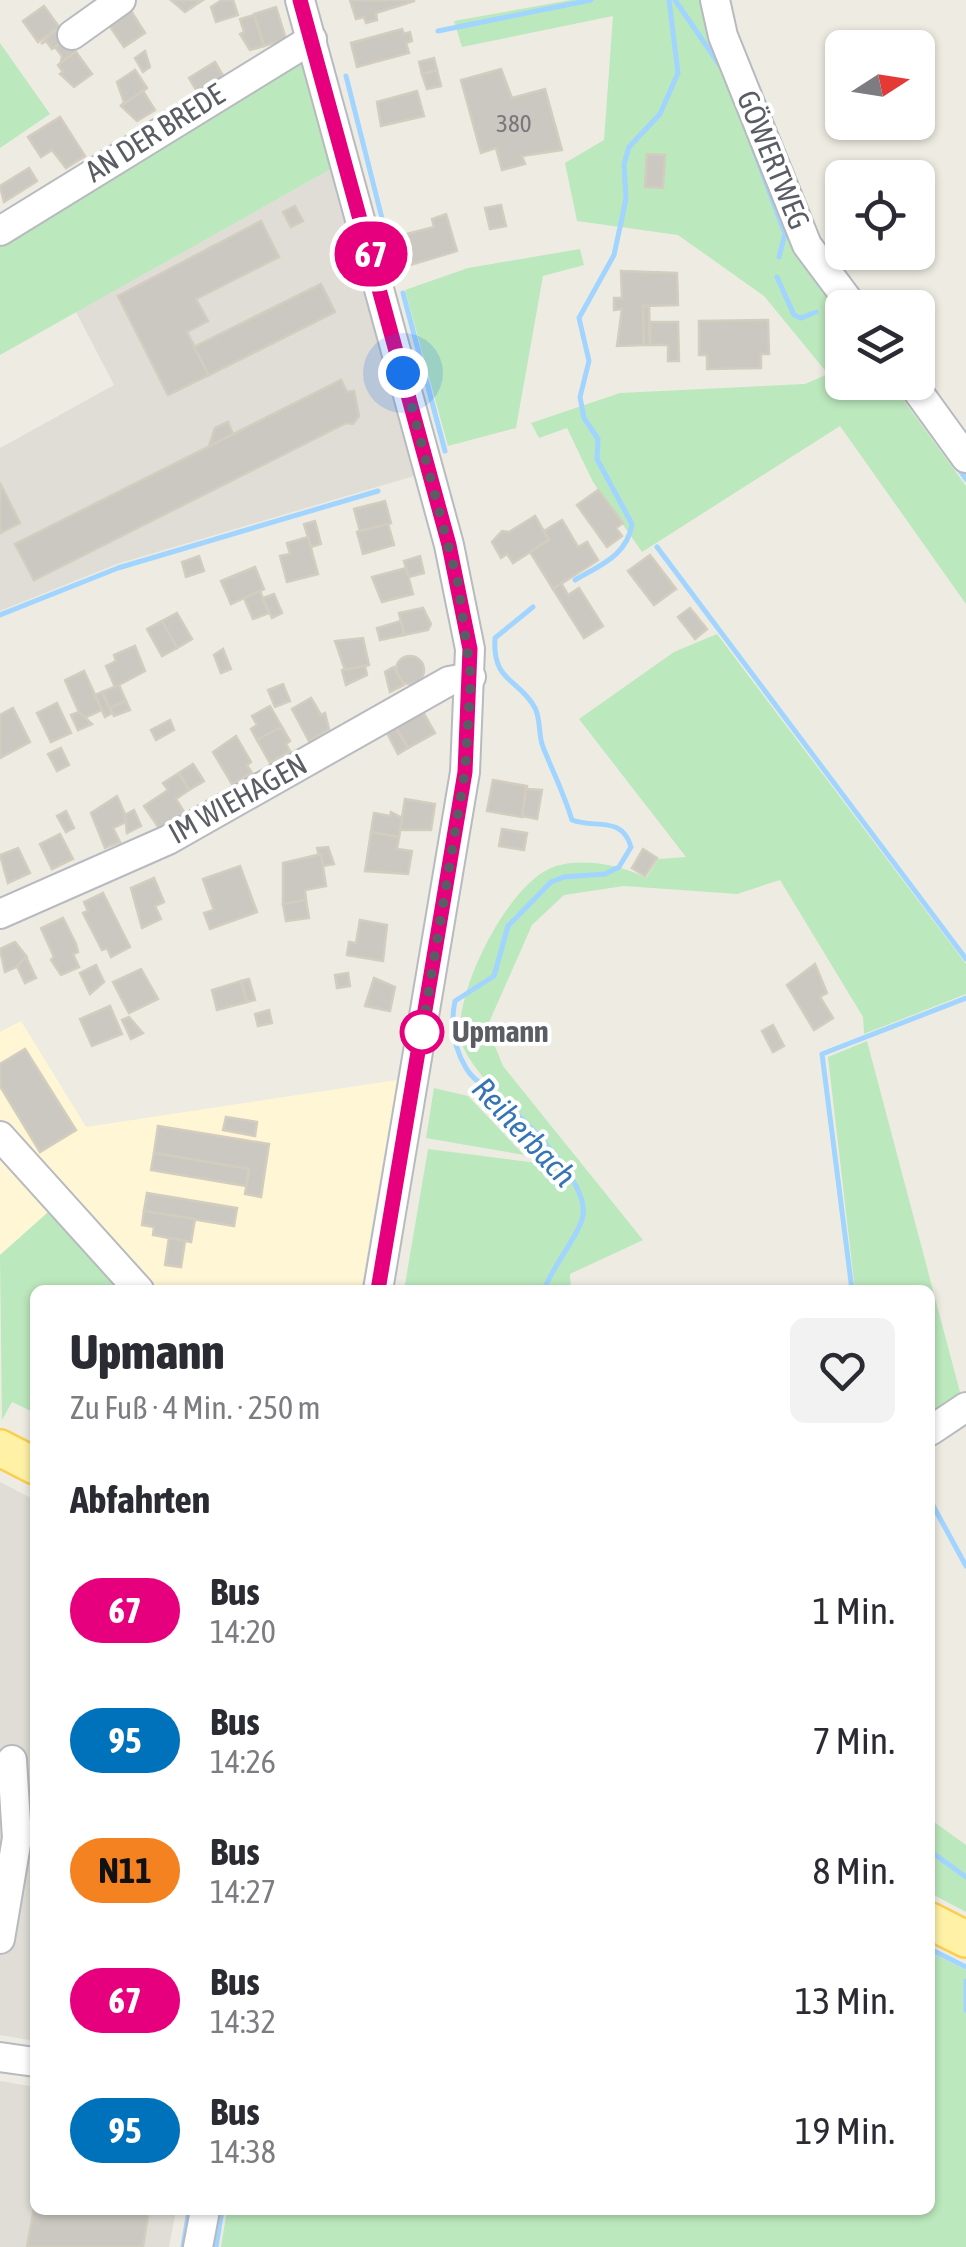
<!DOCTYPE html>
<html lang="de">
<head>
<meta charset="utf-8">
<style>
  body { margin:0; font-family:"Asap Condensed",sans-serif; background:#f2f2f3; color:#2b2b33; height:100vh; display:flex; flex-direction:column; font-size:38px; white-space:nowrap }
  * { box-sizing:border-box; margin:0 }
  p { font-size:32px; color:#7c7c81 }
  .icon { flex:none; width:55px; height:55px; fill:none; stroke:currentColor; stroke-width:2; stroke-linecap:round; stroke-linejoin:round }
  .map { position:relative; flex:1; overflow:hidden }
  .panel { position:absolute; left:30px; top:1285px; width:905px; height:930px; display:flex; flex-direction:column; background:#fff; border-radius:15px; box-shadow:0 2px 8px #0004 }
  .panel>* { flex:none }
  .badge { padding:0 20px; border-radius:32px; font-size:35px; line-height:65px }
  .needle { width:65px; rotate:78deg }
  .buttons { position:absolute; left:825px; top:30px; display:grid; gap:20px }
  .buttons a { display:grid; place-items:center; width:110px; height:110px; border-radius:15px; background:#fff; box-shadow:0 2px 8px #0004; font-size:50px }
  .you { position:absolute; width:50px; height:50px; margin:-25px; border:8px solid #fff; border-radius:50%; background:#1a73e8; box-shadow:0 0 0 15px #1a73e833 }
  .map>.badge { position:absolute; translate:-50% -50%; box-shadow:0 0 0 5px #fff }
  h2 { padding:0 40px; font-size:38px; line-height:90px }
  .round { display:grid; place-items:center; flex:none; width:105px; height:105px; border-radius:15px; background:#f2f2f3 }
  .overview { display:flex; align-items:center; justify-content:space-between; height:170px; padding:0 40px }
  h1 { font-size:48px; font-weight:800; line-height:75px }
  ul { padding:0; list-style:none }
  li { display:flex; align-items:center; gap:30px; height:130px; padding:0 40px }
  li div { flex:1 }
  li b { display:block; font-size:38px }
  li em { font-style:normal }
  li .badge { min-width:110px; font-weight:700; text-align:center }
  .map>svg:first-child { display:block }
</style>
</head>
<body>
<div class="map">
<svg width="966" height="2247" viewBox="0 0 966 2247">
  <rect width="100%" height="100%" fill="#eeece2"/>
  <g fill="#fff6d6">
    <path d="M21,1021l65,106 311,-47 -36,210h-215l-146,-166v-92z"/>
    <path d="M0,1147l55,59 -55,49z"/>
  </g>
  <g fill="#dfddd6">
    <path d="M331,169l83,307 -297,88 -117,47v-163l114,-63 -38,-73z"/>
    <path d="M0,1482l35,18v541l-35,-6z"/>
    <path d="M0,2081l35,6v123h141l-7,37h-169z"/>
  </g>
  <g fill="#bce8bd">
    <path d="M571,0h137l134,315v67l49,1 75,103v118l-126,-178 -198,126 -49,-70 -26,-54 -28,10 -8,-15 89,-30 185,-9 23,-10 -64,-78 -86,-61 -101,-14 -12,-58 39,-23 9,-124 -151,31 -8,-26z"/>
    <path d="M0,43l50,71 -50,34z"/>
    <path d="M300,56l31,113 -331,186v-115z"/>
    <path d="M580,249l4,16 -41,11 -27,152 -68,18 -43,-156 63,-22z"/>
    <path d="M717,634l249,330v30l-102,40 -1,-17 -83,-137 -43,14 -113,-8 -60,9 -32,30 -45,102 16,39 140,174 -73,34 1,16h-167l24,-141 125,16 10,9 6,-6c-23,-28 -102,-96 -108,-128 -9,-46 49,-161 95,-174 28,-8 65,-1 90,12l12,-19 28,-2 -107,-138 95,-67z"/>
    <path d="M867,1041l94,355 -31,21v-127h-75l-27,-233z"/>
    <path d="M434,1088l34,8 56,59 -98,-17z"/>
    <path d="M55,1206l74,84h-94v113l-4,8 -19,-9 -10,18 -2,-165z"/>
    <path d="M930,1819l36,26v67l-36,-19z"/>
    <path d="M930,1952l36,18v277h-745l6,-37h703z"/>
  </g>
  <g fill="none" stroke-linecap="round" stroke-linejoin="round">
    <g stroke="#a1d4ff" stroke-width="5">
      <path d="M675,0l46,67"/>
      <path d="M438,31l153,-31"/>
      <path d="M346,76l41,162"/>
      <path d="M751,142l34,92 -6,23"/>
      <path d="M777,277l17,38 7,3 15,-6"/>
      <path d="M403,293l42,158"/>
      <path d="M956,465l10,14"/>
      <path d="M657,547l309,412"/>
      <path d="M575,580c25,-15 52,-24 57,-56l-35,-65 1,-20 -14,-21 -4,-21 9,-36 -10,-43 35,-63 12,-56 -2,-35 5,-17 31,-33 18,-41 -9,-73"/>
      <path d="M533,607l-38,31c-3,45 24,40 40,70 6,11 3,27 8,39 10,25 21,47 29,73 23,9 50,-5 59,27l-12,20 -14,7 -41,3 -13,5 -43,44 -14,50 -39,25c-5,24 -2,45 11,67 7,13 23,21 34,31 26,22 88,82 83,116 -2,17 -31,52 -39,75"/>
      <path d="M0,615l118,-47 260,-77"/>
      <path d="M852,1290l-30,-236 144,-56"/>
      <path d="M930,1500l36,66"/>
      <path d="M930,1851l36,26"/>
      <path d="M930,1949l36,18"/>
      <path d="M966,1981v29"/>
      <path d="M183,2247l6,-37"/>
      <path d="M216,2247l6,-37"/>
    </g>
  </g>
  <g fill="#cbc8c1" stroke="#d3cdbf" stroke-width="2.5">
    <path d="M171,0h32l-18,12z"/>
    <path d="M222,0h11l5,15 -22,7 -5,-15z"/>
    <path d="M350,0h64v1l-38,12 1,7 -11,3 -2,-6 -8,2z"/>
    <path d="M44,6l15,21 -21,15 -15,-21z"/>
    <path d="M276,7l10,32 -22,7 -10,-32z"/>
    <path d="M131,11l14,22 -21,14 -15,-22z"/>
    <path d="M254,15l10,31 -14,4 -10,-16 4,-2 -4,-13z"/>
    <path d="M402,29l2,5 6,-2 2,9 -6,2 3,10 -52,14 -6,-24z"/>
    <path d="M55,30l9,11 -12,8 -6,-8 -5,3z"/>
    <path d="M66,39l10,13 -15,10 1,-6 -7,-9z"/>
    <path d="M145,51l5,16 -7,5 -8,-14z"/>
    <path d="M76,52l16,22 -18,13 -14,-13 3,-2 -5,-7z"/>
    <path d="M434,58l3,12 -15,4 -3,-12z"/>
    <path d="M215,62l10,17 -26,16 -10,-17z"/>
    <path d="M501,69l11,29 33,-9 17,61 -40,6 3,8 -23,6 -6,-22 -15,5 -20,-73z"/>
    <path d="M135,70l12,18 -26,18 3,-4 -7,-20z"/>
    <path d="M437,70l4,16 -14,3 -5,-15z"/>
    <path d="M147,88l-4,3 12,19 -18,11 -16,-15z"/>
    <path d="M417,91l7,25 -43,10 -4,-24z"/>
    <path d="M60,117l25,39 -19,12 -14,-18 -11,7 -13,-20z"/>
    <path d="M647,154l18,1 -2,33 -18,-1z"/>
    <path d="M29,168l8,13 -33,21 -4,-16z"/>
    <path d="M501,205l5,21 -16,3 -5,-21z"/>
    <path d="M295,206l8,15 -12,6 -8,-15z"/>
    <path d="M446,214l11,37 -50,15 -8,-30 35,-9 -2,-8z"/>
    <path d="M261,221l18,36 -83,42 12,22 -21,11 22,43 -41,20 -50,-99z"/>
    <path d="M621,271l56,2 1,32 -35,1 1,39 -27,1 5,-37 -8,1v-12h8z"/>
    <path d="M321,284l14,28 -126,63 -15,-28z"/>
    <path d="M643,306h6l1,39h-6z"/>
    <path d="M768,320l1,34h-8v14l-54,1v-14h-8v-34z"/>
    <path d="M650,322h28l1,39h-11v-16h-18z"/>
    <path d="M341,380l6,12 7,-1 5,25 -6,8 -7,-1 -312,157 -19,-36z"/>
    <path d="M228,422l5,12 -24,12 6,-18z"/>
    <path d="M0,483l20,40 -20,10z"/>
    <path d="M598,490l25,33 -7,5 6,8 -15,11 -30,-42z"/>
    <path d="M385,501l6,22 -31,8 -6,-22z"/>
    <path d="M535,516l14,24 -36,23 -6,-9 -6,4 -9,-16 10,-11 7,1z"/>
    <path d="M562,520l16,27 9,-5 11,18 -45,29 -23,-37 19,-12 -5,-9z"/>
    <path d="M315,521l6,23 -10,3 -7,-23z"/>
    <path d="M388,524l6,21 -31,9 -6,-22z"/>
    <path d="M308,537l10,37 -31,8 -7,-26 10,-2 -3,-11z"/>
    <path d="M650,555l26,34 -22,16 -26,-34z"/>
    <path d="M199,556l5,15 -18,6 -4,-15z"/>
    <path d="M420,556l4,17 -15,4 -5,-16z"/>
    <path d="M255,567l9,22 -33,15 -10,-23z"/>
    <path d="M406,568l7,26 -31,8 -10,-25z"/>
    <path d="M561,583l7,12 11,-7 24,38 -19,12 -31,-49z"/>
    <path d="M260,591l9,22 -16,6 -9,-21z"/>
    <path d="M274,594l8,19 -10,5 -9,-20z"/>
    <path d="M423,608l8,16 -3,6 -24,5 -5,-22z"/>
    <path d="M690,608l17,21 -12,10 -17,-22z"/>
    <path d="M177,613l15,26 -15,9 -15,-27z"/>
    <path d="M162,621l15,27 -15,8 -15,-27z"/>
    <path d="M401,621l3,14 -24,5 -3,-12z"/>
    <path d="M363,638l6,27 -24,5 -10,-29z"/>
    <path d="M135,646l10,25 -30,16 -9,-21 10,-5 -2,-6z"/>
    <path d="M223,649l8,20 -10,4 -7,-18z"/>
    <circle cx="410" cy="670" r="14"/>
    <path d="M365,666l2,9 -21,10 -4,-15z"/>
    <path d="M394,667l10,18 -14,7 -5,-20z"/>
    <path d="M84,671l18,39 -20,9 -17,-39z"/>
    <path d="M283,684l7,17 -15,6 -7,-17z"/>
    <path d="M119,685l7,16 -16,7 -8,-16z"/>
    <path d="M102,692l10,21 -7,4 -10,-22z"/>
    <path d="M311,698l10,17 4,-2 4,16 -20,12 -17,-32z"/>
    <path d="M126,701l4,9 -16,6 -4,-8z"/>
    <path d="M57,703l14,30 -20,9 -14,-29z"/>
    <path d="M270,706l13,23 -26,11 -6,-11 6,-4 -5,-9z"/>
    <path d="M13,708l17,34 -30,16v-43z"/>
    <path d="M79,712l13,12 -14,6 -7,-15z"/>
    <path d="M413,712l2,4 8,-4 12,21 -27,15 -12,-20z"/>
    <path d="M170,720l4,10 -18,10 -5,-10z"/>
    <path d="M396,728l12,20 -10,6 -11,-21z"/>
    <path d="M277,729h6l7,12 -4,3 4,7 -20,12 -13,-23z"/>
    <path d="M236,736l15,26 -4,3 5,8 -20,11 -19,-32z"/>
    <path d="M61,748l8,17 -12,6 -9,-17z"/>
    <path d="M193,764l11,17 -15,9 -10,-17z"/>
    <path d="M179,773l10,17 -13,9 10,16 -25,16 -17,-25 24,-16 -5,-7z"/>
    <path d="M493,780l34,6 -5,31 -35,-6z"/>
    <path d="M526,789l16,1 -5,29 -15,-3z"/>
    <path d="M117,796l11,25 -15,7 7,14 -15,6 -14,-35z"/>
    <path d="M405,799l30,5 -4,26h-31z"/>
    <path d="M134,810l7,16 -14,7 -2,-18z"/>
    <path d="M66,811l8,17 -8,4 -9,-16z"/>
    <path d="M391,812l11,6 -3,19 -28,-5 3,-19 16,3z"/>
    <path d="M502,829l25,4 -3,17 -25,-4z"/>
    <path d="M371,832l28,5 -2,12 15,2 -4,23 -43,-3z"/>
    <path d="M60,834l13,25 -21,10 -12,-25z"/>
    <path d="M328,847l6,17 -12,2 -5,-18z"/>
    <path d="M18,848l12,25 -22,10 -8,-28z"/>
    <path d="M643,849l14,9 -12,18 -13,-8z"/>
    <path d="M321,854l5,32 -21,4 1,10 -23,4v-41z"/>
    <path d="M240,866l17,46 -47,17 -6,-16 10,-3 -11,-31z"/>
    <path d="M154,878l10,24 -9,4 6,13 -19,9 -11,-40z"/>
    <path d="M103,893l27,54 -19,10 -4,-9 -5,2 -19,-37 5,-2 -4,-9z"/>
    <path d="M306,900l3,18 -23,3 -3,-17z"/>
    <path d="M63,918l13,26 2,8 -5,2 6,13 -18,8 -10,-15 3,-3 -13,-29z"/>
    <path d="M360,920l27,5 -4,36 -36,-6 2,-13 7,1z"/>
    <path d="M15,942l12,15 -2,6 -20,9 -5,-23z"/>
    <path d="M26,957l10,21 -11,5 -8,-17z"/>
    <path d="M815,964l12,29 -7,4 13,21 -19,12 -27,-45z"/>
    <path d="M96,965l8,17 -14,12 -10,-21z"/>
    <path d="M141,969l17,30 -29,14 -16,-31z"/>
    <path d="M348,973l2,13 -13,2 -2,-13z"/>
    <path d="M374,978l21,9 -5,24 -25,-5z"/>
    <path d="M249,979l6,21 -8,2 -6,-21z"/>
    <path d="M241,981l6,21 -30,8 -5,-20z"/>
    <path d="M110,1006l12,28 -30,12 -12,-27z"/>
    <path d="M269,1010l3,13 -14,3 -3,-12z"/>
    <path d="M129,1017l14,16 -12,6 -9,-19z"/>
    <path d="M773,1025l11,21 -11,6 -11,-21z"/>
    <path d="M25,1049l51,81 -36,22 -40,-66v-22z"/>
    <path d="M226,1117l31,5 -2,14 -32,-6z"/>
    <path d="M158,1126l111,18 -8,53 -16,-3 4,-25 -95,-16z"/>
    <path d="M154,1153l95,16 -3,17 -95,-16z"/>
    <path d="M147,1193l90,15 -3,18 -90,-15z"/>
    <path d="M144,1211l51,8 -4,23 -38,-7 1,-8 -12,-2z"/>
    <path d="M169,1238l16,3 -4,26 -16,-2z"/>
    <path d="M35,2202v8h114l-6,37h-116z"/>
  </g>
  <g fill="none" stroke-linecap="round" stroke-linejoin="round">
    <g stroke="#b7babf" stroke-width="32">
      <g id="minor">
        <path d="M300,0l149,545 21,104 -5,123 -87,518"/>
        <path d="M715,0l8,36 84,209 47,63"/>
        <path d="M72,35l49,-35"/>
        <path d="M0,231l312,-192"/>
        <path d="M911,382l55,76"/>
        <path d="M0,914l168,-74 281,-159 22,-4"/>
        <path d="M0,1136l139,154"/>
        <path d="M930,1431l36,-24"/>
        <path d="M0,1939l17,-101 -5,-78"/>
        <path d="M0,2057l35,5"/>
        <path d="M198,2247l7,-37"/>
      </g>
    </g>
    <g stroke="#fcce4d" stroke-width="40">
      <g id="major">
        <path d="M0,1448l35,18"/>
        <path d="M930,1921l36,18"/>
      </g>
    </g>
    <use href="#minor" stroke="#fff" stroke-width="28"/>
    <use href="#major" stroke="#fff2a6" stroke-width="35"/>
  </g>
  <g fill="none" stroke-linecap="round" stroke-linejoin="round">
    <g stroke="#fff" stroke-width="22">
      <path id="line" d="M300,0l149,545 21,104 -5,123 -87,518"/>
    </g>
    <use href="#line" stroke="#e6007e" stroke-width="15"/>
    <path stroke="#5a5e64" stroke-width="10" stroke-dasharray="0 18" d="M403,373l55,210 13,94 -6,95 -43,260"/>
  </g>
  <circle fill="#fff" stroke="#e6007e" stroke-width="5" cx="422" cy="1032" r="20"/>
  <g text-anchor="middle" stroke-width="8" stroke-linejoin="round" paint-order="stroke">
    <g font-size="25" fill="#76787b">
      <text x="514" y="132">380</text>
    </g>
    <g font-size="30" fill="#5a5e64" stroke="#fff">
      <text transform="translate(155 133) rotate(-32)" y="10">AN DER BREDE</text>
      <text transform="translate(773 160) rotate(68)" y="10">GÖWERTWEG</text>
      <text transform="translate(238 799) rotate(-29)" y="10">IM WIEHAGEN</text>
    </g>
    <g font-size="30" font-weight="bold" fill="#5a5e64" stroke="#fff" text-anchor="start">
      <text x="452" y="1042">Upmann</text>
    </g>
    <g font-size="32" font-style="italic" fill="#3674b8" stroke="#fff">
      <text transform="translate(524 1132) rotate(47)" y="11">Reiherbach</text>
    </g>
  </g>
</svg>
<div class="buttons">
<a><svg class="needle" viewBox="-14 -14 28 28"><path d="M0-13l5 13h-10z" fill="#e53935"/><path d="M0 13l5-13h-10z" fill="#7c7c81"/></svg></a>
<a><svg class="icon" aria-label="locate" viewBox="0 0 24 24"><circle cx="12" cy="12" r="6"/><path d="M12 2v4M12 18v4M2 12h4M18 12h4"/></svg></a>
<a><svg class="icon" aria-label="layers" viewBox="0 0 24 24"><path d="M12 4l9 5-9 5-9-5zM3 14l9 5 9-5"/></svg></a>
</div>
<div class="you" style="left:403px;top:373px"></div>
<b class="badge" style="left:371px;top:254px;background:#e6007e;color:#fff">67</b>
<section class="panel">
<div class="overview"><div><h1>Upmann</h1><p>Zu Fuß · 4 Min. · 250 m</p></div><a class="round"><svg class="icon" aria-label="heart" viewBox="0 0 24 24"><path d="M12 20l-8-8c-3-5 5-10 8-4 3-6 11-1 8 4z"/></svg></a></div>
<h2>Abfahrten</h2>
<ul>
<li><span class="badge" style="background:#e6007e;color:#fff">67</span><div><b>Bus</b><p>14:20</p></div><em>1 Min.</em></li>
<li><span class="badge" style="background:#0072bc;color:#fff">95</span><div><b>Bus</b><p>14:26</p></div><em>7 Min.</em></li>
<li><span class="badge" style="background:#f58220;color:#111">N11</span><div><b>Bus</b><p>14:27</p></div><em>8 Min.</em></li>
<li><span class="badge" style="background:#e6007e;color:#fff">67</span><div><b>Bus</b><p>14:32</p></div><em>13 Min.</em></li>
<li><span class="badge" style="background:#0072bc;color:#fff">95</span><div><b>Bus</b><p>14:38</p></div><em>19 Min.</em></li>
</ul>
</section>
</div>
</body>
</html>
